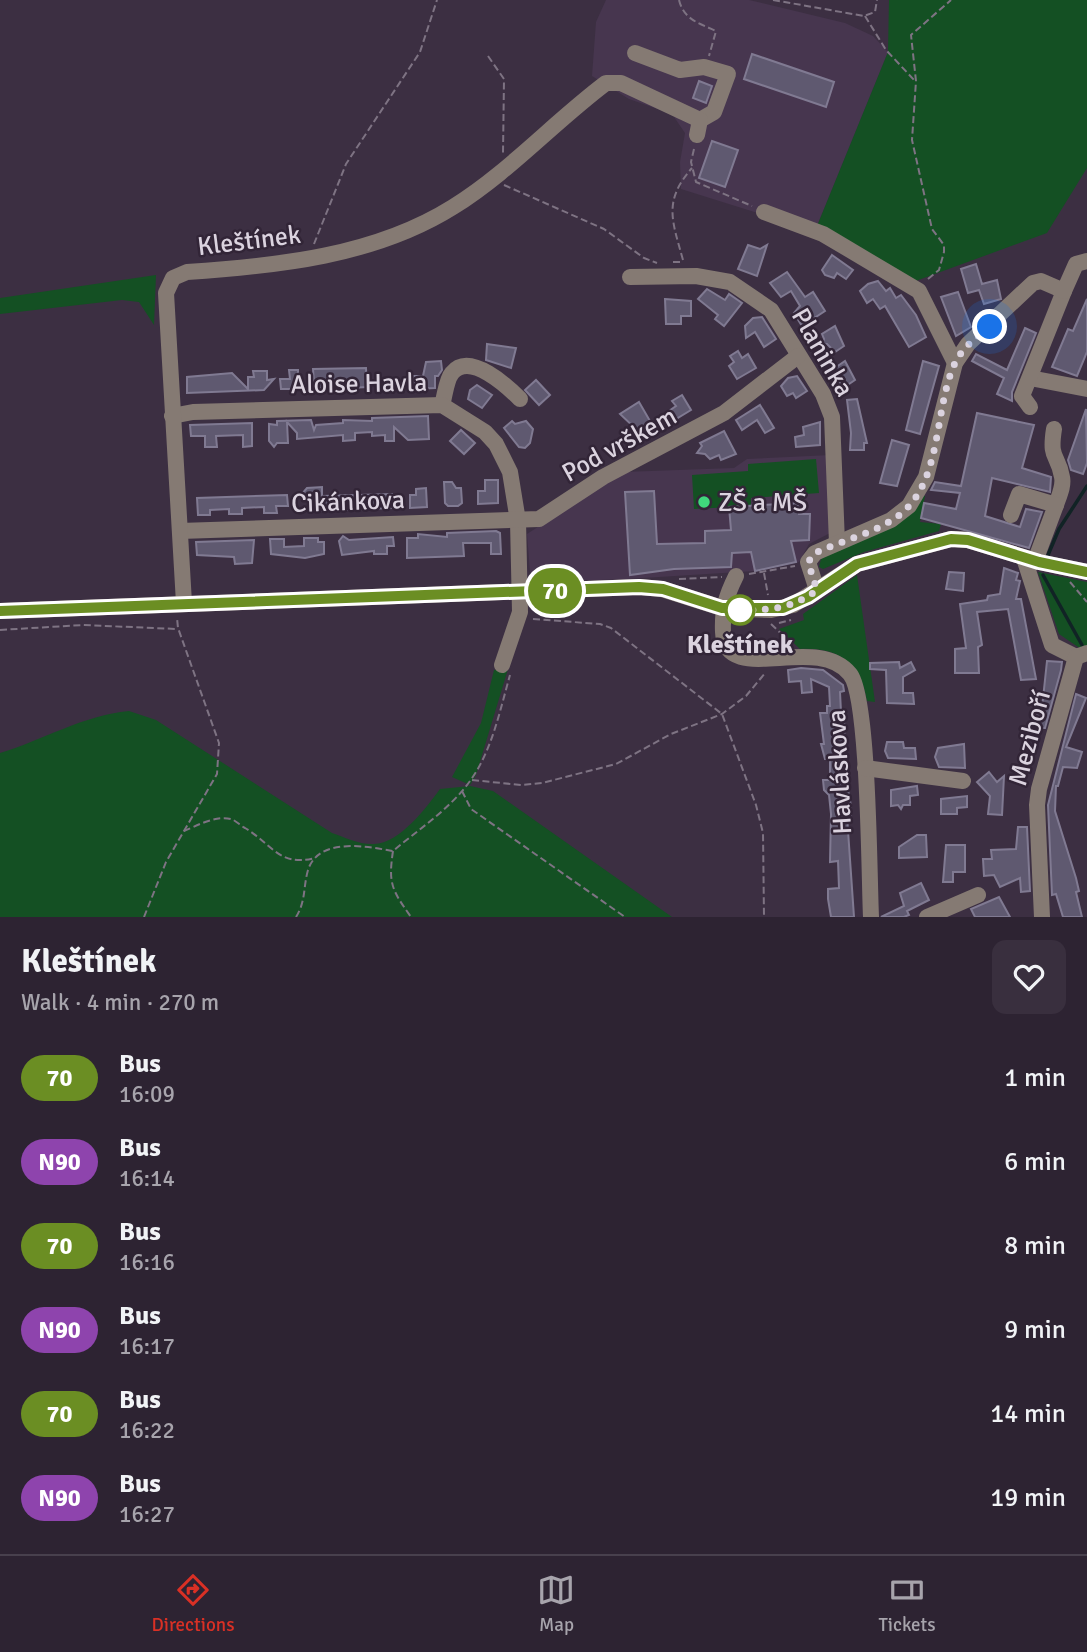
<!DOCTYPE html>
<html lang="en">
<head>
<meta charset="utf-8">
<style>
  body { margin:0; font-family:Signika,sans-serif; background:#392f3e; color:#f1f3f6; height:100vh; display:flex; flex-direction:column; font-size:26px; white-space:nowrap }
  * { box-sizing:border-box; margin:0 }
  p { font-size:23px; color:#a7a4ac }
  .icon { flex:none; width:38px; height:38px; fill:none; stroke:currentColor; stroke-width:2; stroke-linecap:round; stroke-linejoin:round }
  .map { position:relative; height:917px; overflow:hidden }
  .panel { display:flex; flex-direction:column; background:#2d2332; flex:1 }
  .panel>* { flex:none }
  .badge { padding:0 14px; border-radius:23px; font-size:24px; line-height:46px }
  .you { position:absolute; width:35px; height:35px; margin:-18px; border:5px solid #fff; border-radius:50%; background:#1a73e8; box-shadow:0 0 0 10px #1a73e833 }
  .map>.badge { position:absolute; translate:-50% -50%; box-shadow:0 0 0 4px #fff }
  .round { display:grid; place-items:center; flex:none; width:74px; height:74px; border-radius:14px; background:#392f3e }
  .summary { display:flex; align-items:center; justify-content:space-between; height:119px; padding:0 21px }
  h1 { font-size:33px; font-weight:700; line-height:52px }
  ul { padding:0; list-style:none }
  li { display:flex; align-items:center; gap:21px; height:84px; padding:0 21px }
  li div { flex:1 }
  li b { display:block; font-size:26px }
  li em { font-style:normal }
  li .badge { min-width:77px; font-weight:700; text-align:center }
  .menu { display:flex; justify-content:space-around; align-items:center; height:98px; border-top:2px solid #48404d; background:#2d2332; font-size:19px; color:#a7a4ac }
  .menu a { display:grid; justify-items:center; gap:4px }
  .menu .active { color:#d93025 }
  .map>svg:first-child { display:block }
</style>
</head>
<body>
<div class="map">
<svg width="1087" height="917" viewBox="0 0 1087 917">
  <rect width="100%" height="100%" fill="#3c2f42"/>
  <g fill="#47364f">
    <path d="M606,0h143l96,23 28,13 15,16 -73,179 -134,-42 -1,-27 5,-29 -13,-19 -43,-15 -37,-23 4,-54z"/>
    <path d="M831,455l1,77 -23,12 -10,18 -44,9 -128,8 -82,3 -15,-10 -3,-38 96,-62 111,-4 13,-9z"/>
  </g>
  <g fill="#145023">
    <path d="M889,0h198v168l-40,65 -145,53 -87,-55 73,-179z"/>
    <path d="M156,275l-2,50 -15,-23 -17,-2 -122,14v-16z"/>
    <path d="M816,459l3,34 -68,5v8l-57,3 -2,-34 56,-4v-7z"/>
    <path d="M921,495l4,1 -5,26 21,2 -2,7 -75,21 -41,17 -4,-2 2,-8z"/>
    <path d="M1038,572l49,10v65l-6,2 -22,-15z"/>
    <path d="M857,575l18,127 -8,-1c-6,-38 -29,-54 -67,-52l-21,-20 25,-9 -1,-6z"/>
    <path d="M508,669l-32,106 -6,10 -18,-8 29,-54 13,-53z"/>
    <path d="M129,711l27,9 176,113c12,4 28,12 42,11 26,-1 52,-36 66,-55l30,-3 23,5 179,126h-672v-164c43,-13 84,-38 129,-42z"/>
  </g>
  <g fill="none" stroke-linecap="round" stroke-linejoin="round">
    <g stroke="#112325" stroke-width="3.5">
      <path d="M1048,555l11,-26 28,-43"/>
      <path d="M1043,575l39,70"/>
    </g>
  </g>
  <g fill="#5f5970" stroke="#807a92" stroke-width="2">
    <path d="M752,54l82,28 -8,25 -82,-28z"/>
    <path d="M699,81l13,5 -6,17 -13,-5z"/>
    <path d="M712,141l26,9 -13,37 -26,-9z"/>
    <path d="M748,245l12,4 7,-4 -10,31 -19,-7z"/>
    <path d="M832,255l21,15 -7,9 -9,-6 -3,5 -9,-3 -3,-5z"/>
    <path d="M976,264l6,20 15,-4 4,19 -17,5 -5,-14 -11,3 -7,-24z"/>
    <path d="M787,272l18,25 8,-5 12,19 -23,15 -8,-13 6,-7 -9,-15 -10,6 -11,-14z"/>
    <path d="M878,281l8,10 4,-3 6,10 5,-3 15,20 10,22 -17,10 -24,-41 -5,3 -7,-10 -6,4 -7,-12 8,-7z"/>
    <path d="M707,289l18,11 4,-6 13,9 -18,23 -9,-7 3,-4 -20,-16z"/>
    <path d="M958,292l13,35 -15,9 -15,-39z"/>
    <path d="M665,299l26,2v15h-10v8h-15z"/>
    <path d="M1087,299v53l-10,24 -25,-9 16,-38 5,2z"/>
    <path d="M762,317l14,22 -12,8 -9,-15 -9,6 -1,-12 8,-8z"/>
    <path d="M835,326l9,20 -9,6 -8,-8h-5l2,-5 -2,-5z"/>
    <path d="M1025,328l11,5 -24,59v9l-15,-7 7,-16 -32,-17 4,-7 31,16z"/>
    <path d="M487,344l29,4 -5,20 -25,-8z"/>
    <path d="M738,351l4,7 6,-4 8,14 -19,11 -8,-13 5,-4 -4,-6z"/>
    <path d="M441,361l1,9 -4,6h-3v12l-20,1 -1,-13h9l3,-14z"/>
    <path d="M845,361l10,19 -12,8 -11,-18z"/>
    <path d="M923,361l16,5 -19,68 -14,-4z"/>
    <path d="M366,368l1,19 -18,1v-6l-19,1v5h-13v-5h-3l-1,-14z"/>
    <path d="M289,370h9v19h-17l-1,-10h10z"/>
    <path d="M253,371h14v9l7,-1 -10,11 -77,3v-16l45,-4 16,16v-12h6z"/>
    <path d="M797,376l10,15 -11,7 -3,-5 -6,3 -6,-10 7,-8z"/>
    <path d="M536,380l14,15 -11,10 -14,-15z"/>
    <path d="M477,385l15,10 -10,13 -14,-9 2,-9z"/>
    <path d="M682,395l9,15 -20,12 -5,-9 10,-7 -4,-5z"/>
    <path d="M857,399l10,44h-3v7h-14l1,-17 -4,-33z"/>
    <path d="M639,402l11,19 -12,10 -18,-17z"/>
    <path d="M760,405l14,23 -9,5 -8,-13 -15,10 -6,-10z"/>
    <path d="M1086,409l1,54 -4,11 -12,-4 -3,-10z"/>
    <path d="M977,413l57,12 -12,43 29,9 -1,15 -58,-14 -7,38 35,11 6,-18 16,3 -13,36 -108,-30 3,-15 32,6 4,-16 -29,-3 4,-8 26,4z"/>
    <path d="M428,416l1,23 -21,1 -14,-13v14h-9v-6l-13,1v-4l-17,1v7l-12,1v-6l-46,4v-6l-10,-11 1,21h-11l-3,4 -5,-6v-17l8,1v-4l34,-1 3,10 2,-5 27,-2v-3l29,1v-3z"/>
    <path d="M512,421l3,3 11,-3 7,8 -3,14 -5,5 -6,-1 -15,-19z"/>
    <path d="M820,422v23l-24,2 -1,-10 9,-2 -1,-8z"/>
    <path d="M252,423v23l-9,1v-12l-27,1 1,11h-12v-11h-14l-1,-11z"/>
    <path d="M461,430l14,13 -11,11 -14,-13z"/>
    <path d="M724,431l12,23 -15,6 -2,-5 -9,4 -5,-5 -8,-1 5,-7 -2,-3z"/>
    <path d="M892,440l17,5 -12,41 -17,-3z"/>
    <path d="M485,480h13v23l-20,1v-13h7z"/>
    <path d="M444,482h8l4,6h5l1,15 -4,3h-10l-3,-3z"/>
    <path d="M322,487v9l70,-2v14l-80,3v-9l-11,-7 6,-7z"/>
    <path d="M426,488l1,19 -17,1v-13h6v-6z"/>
    <path d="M654,491l3,53 48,-1v-12l26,-1 -2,-23 69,-4 1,11h11l-1,26 -18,1 5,21 -41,9 -4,-19 -19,1 -1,14 -57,2 -44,6 -5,-83z"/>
    <path d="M287,495l1,11h-12l1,7h-13v-6l-22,1v6h-13v-5l-19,1v5h-12l-1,-17z"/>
    <path d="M496,531l4,2 1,21h-10v-11h-28l1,13 -57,2v-20h11v-4l29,3v-4z"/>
    <path d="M343,536l6,4 44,-3 1,9h-7v8h-13v-3l-32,4 -3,-14z"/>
    <path d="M304,538h14v4h6v12l-19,4 -34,-4 -1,-15h14v8l20,-1z"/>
    <path d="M254,540l-2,23 -17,1 -1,-7 -37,-2 -1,-13z"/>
    <path d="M1004,568l14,5 -2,7 4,1 -4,18h5l15,80 -15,1 -13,-71 -31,3 5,33 -4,2 1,26h-24v-24l11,-1 -6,-44 27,-4 1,-4 12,-2z"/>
    <path d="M949,572l15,1 -1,18 -17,-2z"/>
    <path d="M1047,661l15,1 -1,8 -16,58h-8l-1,-20h6z"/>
    <path d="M899,662l1,6 11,-6 4,8 -12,7v16h10l1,11 -27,-1 -1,-33 -16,-1v-6z"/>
    <path d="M801,668l22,2 20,15 1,6 -4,1 1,20h3l1,62 6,32v9l-4,1 7,101h-23l-3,-18v-10l11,-1 -1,-27 -8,1 1,-48 -2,-19 -5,-5 -1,-10h5l2,-5v-16h-5l-4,-15h3l-4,-31h7v-7h3l-1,-19 -18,-8 1,13 -10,1 -1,-12 -12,1 -1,-12z"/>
    <path d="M1076,694l10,4 -20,49 16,5 -5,16 -14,-1 -5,19h-2l-1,25 21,67 3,13 -3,1 6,25h-19l-7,-23 -4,1 -4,-90z"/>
    <path d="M887,742h16l1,6h11l1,11 -28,-1 -3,-7z"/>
    <path d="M964,744l1,24 -26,-1 -4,-10 3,-9z"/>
    <path d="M989,772l8,10 7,-6 -2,39 -14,-1 2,-18 -13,-14z"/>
    <path d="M917,786l1,9 -8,1v9h-7l-2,4 -3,-4 -7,1v-16z"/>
    <path d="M967,796v11l-10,1v6h-16v-15z"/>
    <path d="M1018,827h9l3,64 -9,1 -1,-14 -20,9 -6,-12 -10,1 -1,-17h9l-1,-9 25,-1z"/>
    <path d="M917,835h9l1,22 -28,1v-11z"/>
    <path d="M946,845h19v27h-12v10h-10z"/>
    <path d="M921,883l8,17 -22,11 2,4 -5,2h-23l23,-11 -4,-13z"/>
    <path d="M999,897l11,20h-35l-4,-8z"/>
  </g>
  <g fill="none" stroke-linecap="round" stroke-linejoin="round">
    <g stroke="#7e7383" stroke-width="2" stroke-dasharray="7 3.5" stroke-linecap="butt">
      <path d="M679,0c5,20 20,23 37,31l-7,25"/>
      <path d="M773,0l91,16 11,-4 2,-12"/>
      <path d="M865,16l21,34 29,31"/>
      <path d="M488,56l16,23 -1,74"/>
      <path d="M694,149l-3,13 5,20 56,24"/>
      <path d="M504,185l100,44 40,29 13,5"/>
      <path d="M314,244l32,-80 74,-112 17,-52"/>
      <path d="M683,260c-11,-40 -20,-59 9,-92"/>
      <path d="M673,262h10"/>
      <path d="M928,279l11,-9 5,-18v-7l-12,-16 -20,-89 4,-59 -5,-46 40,-35"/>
      <path d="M764,573l4,22"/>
      <path d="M749,574l46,-8"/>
      <path d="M679,579l43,-2"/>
      <path d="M1070,582l17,20"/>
      <path d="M533,619l67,5 11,4 111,86 34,91 7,28 1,84"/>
      <path d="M779,623l12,-3"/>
      <path d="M771,624l21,20"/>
      <path d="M0,630l83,-5 94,4"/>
      <path d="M472,780l49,5 21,-2 74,-19 55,-30 51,-20 24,-18 20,-24"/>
      <path d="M462,791l9,18 154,108"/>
      <path d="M184,831c12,-5 32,-16 47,-12 4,1 10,7 14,9 28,17 34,39 70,30"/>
      <path d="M393,851c-5,33 -1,39 18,66"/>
      <path d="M144,917l22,-55 51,-88 2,-31 -41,-115 -1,-10"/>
      <path d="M296,917c10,-16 7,-29 12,-47 11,-34 61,-23 85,-19 26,-22 57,-42 77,-70 22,-30 30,-71 40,-106"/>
    </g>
    <g stroke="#857a73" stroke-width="16">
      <path d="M635,53l45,17 24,-3 24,7 -14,38 -14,8"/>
      <path d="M764,212l59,22 96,57 36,72"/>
      <path d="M630,277l66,-1 34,6 41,28 52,84 9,23 5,126"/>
      <path d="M1030,378l57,11"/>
      <path d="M442,405c3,-9 4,-25 10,-32 18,-22 56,14 68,26"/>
      <path d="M1030,407l-8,-11 42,-105"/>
      <path d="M172,416l21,-4 249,-7 43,27 11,12 14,28 8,49 2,91 -18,53"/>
      <path d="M1054,429c-5,32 4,24 8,48 2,9 -3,19 -6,28"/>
      <path d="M1011,515l8,-21 37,11 -21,56"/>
      <path d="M180,531l359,-12 64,-42 121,-64 74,-57"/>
      <path d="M1024,558l28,87 24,12 11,-4"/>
      <path d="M736,576c-10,20 -14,34 -13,56 2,56 93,0 127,42 19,23 19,202 21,243"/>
      <path d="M817,590l-9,-28 7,-9 76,-33 18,-14 17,-29 29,-114 13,-19 65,-61 8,-2 23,10 12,-27 11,-3"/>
      <path d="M184,603l-18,-310 7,-15 14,-6c90,-6 188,-16 266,-65 55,-34 101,-85 153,-124h15l79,37 -3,15"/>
      <path d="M0,611l639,-24 23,2 60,19 49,2 22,-5 64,-41 94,-25 17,1 71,22 48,10"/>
      <path d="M865,768l98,13"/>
      <path d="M927,917l51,-22"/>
      <path d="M1042,917l-5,-112 2,-16 37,-132"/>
    </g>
  </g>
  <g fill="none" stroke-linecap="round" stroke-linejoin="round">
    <g stroke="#fff" stroke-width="16">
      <path id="line" d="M0,611l639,-24 24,2 59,19h61l25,-11 49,-33 94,-25 17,1 71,22 48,10"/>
    </g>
    <use href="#line" stroke="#6b8e23" stroke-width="10"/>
    <path stroke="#dbd3df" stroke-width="7" stroke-dasharray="0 12.6" d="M740,610c30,0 52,-1 77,-20l-9,-28 7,-9c28,-13 65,-21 88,-41 40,-35 31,-107 53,-151 8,-15 21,-24 34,-34"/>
  </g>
  <circle fill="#40d77c" stroke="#322537" stroke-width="2.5" cx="704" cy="502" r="7"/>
  <circle fill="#fff" stroke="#6b8e23" stroke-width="3.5" cx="740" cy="610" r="14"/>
  <g text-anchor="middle" stroke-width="5" stroke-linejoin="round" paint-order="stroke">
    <g font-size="26" fill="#dbd3df" stroke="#322537">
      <text transform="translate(249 240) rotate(-7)" y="9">Kleštínek</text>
      <text transform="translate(823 352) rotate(60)" y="9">Planinka</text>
      <text transform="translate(359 383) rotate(-1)" y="9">Aloise Havla</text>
      <text transform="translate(619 444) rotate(-29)" y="9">Pod vrškem</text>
      <text transform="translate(348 501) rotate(-2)" y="9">Cikánkova</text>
      <text transform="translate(1029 738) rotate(-75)" y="9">Meziboří</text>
      <text transform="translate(839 772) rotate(-93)" y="9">Havláskova</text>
    </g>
    <g font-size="26" fill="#dbd3df" stroke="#322537" text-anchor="start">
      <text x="718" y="511">ZŠ a MŠ</text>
    </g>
    <g font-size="26" font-weight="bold" fill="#dbd3df" stroke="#322537">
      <text x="740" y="653">Kleštínek</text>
    </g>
  </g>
</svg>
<div class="you" style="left:990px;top:327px"></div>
<b class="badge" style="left:555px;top:591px;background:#6b8e23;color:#fff">70</b>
</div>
<section class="panel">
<div class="summary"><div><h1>Kleštínek</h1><p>Walk · 4 min · 270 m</p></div><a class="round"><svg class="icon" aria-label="heart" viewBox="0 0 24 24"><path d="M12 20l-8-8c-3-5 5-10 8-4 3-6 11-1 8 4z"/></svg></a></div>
<ul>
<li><span class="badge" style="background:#6b8e23;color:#fff">70</span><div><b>Bus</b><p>16:09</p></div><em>1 min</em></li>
<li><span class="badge" style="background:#8e44ad;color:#fff">N90</span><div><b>Bus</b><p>16:14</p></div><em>6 min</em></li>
<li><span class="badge" style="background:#6b8e23;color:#fff">70</span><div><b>Bus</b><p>16:16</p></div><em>8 min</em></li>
<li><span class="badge" style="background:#8e44ad;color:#fff">N90</span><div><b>Bus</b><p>16:17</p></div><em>9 min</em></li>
<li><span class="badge" style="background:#6b8e23;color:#fff">70</span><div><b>Bus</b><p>16:22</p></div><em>14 min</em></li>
<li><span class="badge" style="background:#8e44ad;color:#fff">N90</span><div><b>Bus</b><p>16:27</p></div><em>19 min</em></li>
</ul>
</section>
<nav class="menu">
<a class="active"><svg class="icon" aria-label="directions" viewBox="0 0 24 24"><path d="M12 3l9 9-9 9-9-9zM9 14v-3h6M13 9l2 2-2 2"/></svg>Directions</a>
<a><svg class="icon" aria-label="map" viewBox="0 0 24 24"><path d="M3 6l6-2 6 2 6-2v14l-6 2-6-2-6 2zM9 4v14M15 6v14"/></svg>Map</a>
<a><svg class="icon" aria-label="tickets" viewBox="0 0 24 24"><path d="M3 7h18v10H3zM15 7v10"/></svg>Tickets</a>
</nav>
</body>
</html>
